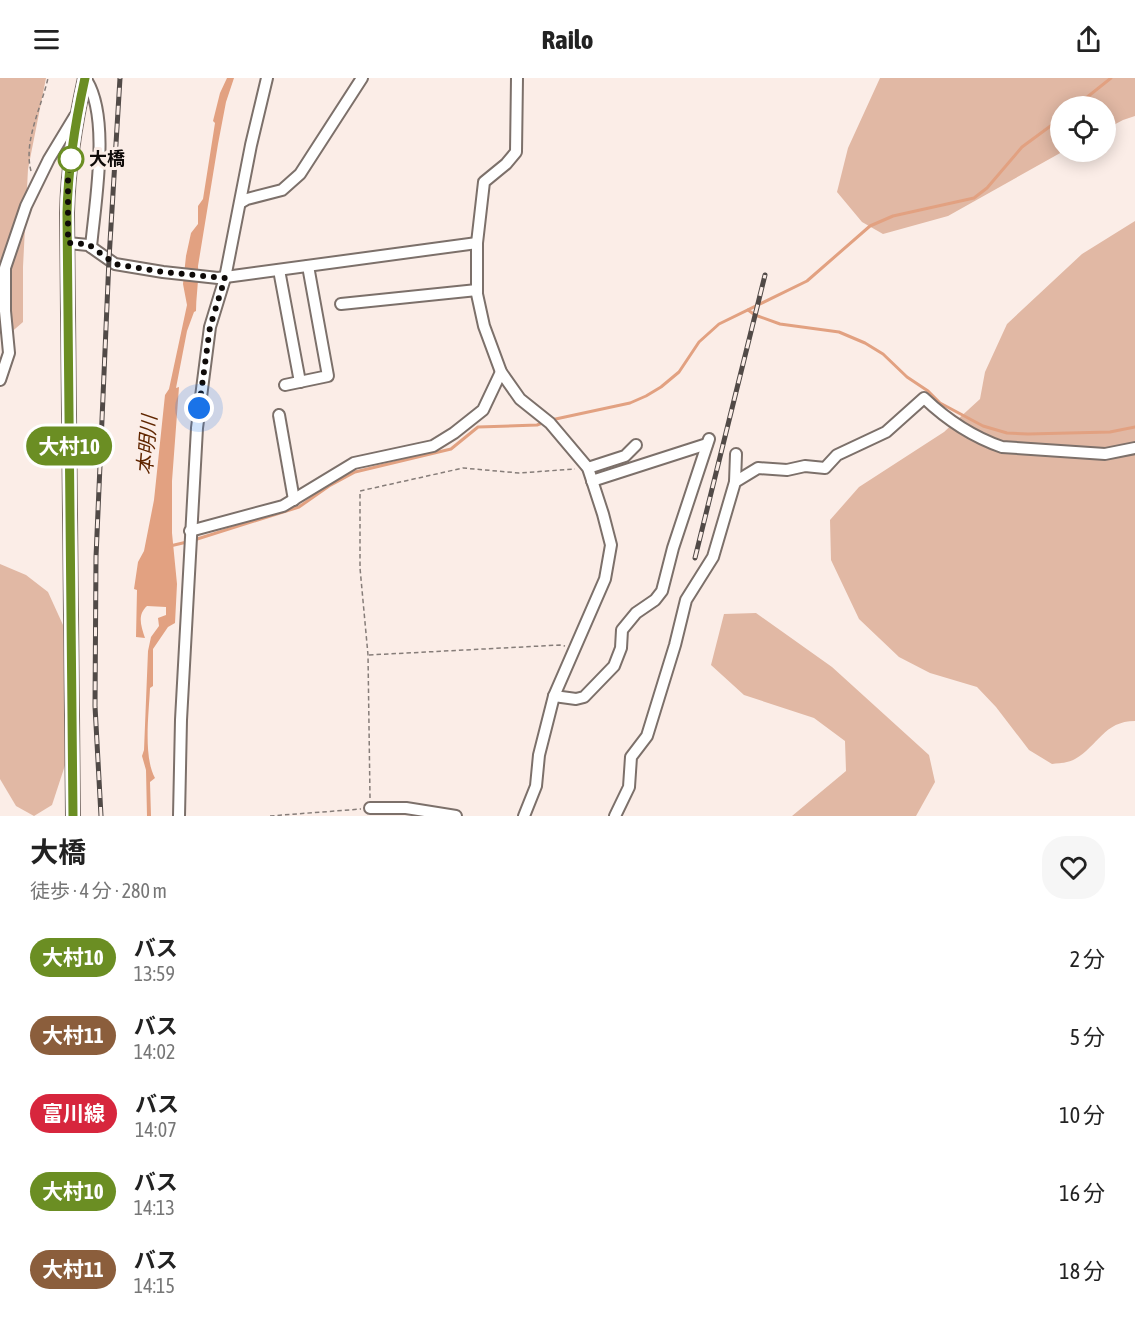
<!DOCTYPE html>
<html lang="ja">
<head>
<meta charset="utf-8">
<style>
  body { margin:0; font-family:"Asap Condensed","Noto Sans JP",sans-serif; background:#f6f6f6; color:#222; height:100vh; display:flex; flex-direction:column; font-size:22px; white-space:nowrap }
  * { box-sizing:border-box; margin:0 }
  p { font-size:20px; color:#767676 }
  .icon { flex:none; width:33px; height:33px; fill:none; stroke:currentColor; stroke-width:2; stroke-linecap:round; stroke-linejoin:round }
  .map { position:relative; height:738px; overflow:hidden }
  .drawer { display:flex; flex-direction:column; background:#fff; flex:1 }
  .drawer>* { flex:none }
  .badge { padding:0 12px; border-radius:20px; font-size:21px; line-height:39px }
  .buttons { position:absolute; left:1050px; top:18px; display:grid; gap:12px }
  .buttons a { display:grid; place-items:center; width:66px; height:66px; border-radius:50%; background:#fff; box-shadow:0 3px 15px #0003; font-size:30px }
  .you { position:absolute; width:30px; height:30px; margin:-15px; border:4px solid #fff; border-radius:50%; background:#1a73e8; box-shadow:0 0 0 9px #1a73e833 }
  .map>.badge { position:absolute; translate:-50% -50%; box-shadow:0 0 0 3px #fff }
  .round { display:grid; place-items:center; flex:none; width:63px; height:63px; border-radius:24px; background:#f6f6f6 }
  .head { display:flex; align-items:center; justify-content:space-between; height:102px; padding:0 30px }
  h1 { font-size:28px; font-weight:700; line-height:45px }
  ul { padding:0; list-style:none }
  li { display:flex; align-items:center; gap:18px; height:78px; padding:0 30px }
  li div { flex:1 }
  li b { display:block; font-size:22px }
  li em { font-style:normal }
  li .badge { min-width:66px; font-weight:700; text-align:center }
  header { display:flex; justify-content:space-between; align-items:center; height:78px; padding:0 30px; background:#fff; font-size:27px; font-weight:700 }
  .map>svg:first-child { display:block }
</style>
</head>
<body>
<header><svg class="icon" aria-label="menu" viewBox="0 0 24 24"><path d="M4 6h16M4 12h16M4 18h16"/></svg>Railo<svg class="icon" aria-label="share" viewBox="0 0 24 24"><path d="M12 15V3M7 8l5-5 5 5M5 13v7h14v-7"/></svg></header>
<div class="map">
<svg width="1135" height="738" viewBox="0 0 1135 738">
  <rect width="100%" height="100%" fill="#fbede7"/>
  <g fill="#e1b8a4">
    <path d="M0,0h46l-18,91 -5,98v55l-15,13 -8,-1z"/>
    <path d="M880,0h255v38l-12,4 -17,9v-23h-46l2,46 -114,64 -65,18 -21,-12 -25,-30 11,-44z"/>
    <path d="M1135,143v500c-31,0 -37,25 -60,38 -6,4 -16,4 -23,5l-23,-14 -33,-43 -19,-20 -47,-14 -31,-16 -40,-38 -28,-59 -1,-40 29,-33 85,-55 36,-33 5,-27 22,-48 75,-70z"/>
    <path d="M0,486l26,11 22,17 20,44 2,114 -18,55 -18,11 -18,-10 -16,-27z"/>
    <path d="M756,535l76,54 97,88 6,27 -19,34h-124l54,-45 -1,-30 -31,-23 -70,-23 -33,-30 13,-51z"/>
  </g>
  <path fill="#e2a181" d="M227,0h7l-8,24 -8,42 -20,122c1,16 -2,30 -2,45l-2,1 -7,19 -11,57 3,-1 -7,94v52l5,51 -2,39 -7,4 -15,22v37l-3,2c-1,25 -7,68 5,90l-5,4 1,34h-4l-1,-46 -4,-14 2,-6 4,-99 3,-14 8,-11 -1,-8 8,-3v-8l-19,-1c-10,9 -6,20 -2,32l-9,-1 1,-47 -3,-1 4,-27 6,-11 10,-51 11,-105 4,-6 18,-84 -4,-21 3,-28 5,-23 7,-9v-18l5,-7 12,-76 -2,-2 7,-28z"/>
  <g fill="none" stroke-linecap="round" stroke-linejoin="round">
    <g stroke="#e2a181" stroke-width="3">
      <path d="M1076,28l35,-28"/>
      <path d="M748,232l7,5 25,9 59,8 26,11 18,11 24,23 21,14 12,12 43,23 24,7 21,1 82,-2 25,-5"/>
      <path d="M551,342l79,-17 16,-7 15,-9 18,-15 20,-30 20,-18 88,-43 63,-55 23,-10 81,-18 13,-10 35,-41 38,-28"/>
      <path d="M194,462l105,-33 30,-21 26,-14 96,-23 27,-22 59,-2 8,-3"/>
      <path d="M170,468l17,-4"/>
    </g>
    <g stroke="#7c706a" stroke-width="14">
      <g id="minor">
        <path d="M85,0c26,37 10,124 6,169"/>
        <path d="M517,0l-1,74 -10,12 -22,18 -7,61v51l7,32 17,46 19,27 30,24 38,45 15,46 8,31 -6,34 -51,117 -15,59 -3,31 -12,30"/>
        <path d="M240,125l7,-4 35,-9 18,-16 62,-96"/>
        <path d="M68,165l20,2 27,19 48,8 55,6 259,-35"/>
        <path d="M279,192l21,112"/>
        <path d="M341,226l136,-14"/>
        <path d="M0,302l9,-27 -4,-42v-43l21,-62 23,-47 26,-43"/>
        <path d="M285,307l43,-9 -20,-110"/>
        <path d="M279,337l15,85"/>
        <path d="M588,390l37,-12 11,-11"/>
        <path d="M592,403l115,-37"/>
        <path d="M735,404l1,-28"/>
        <path d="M190,453l93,-25 71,-43 79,-17 21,-13 29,-23 18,-38"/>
        <path d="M554,618l22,3 8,-2 30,-31 7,-18 1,-18 14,-17 19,-13 7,-9 11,-43 36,-109"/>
        <path d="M370,730h36l50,8"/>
        <path d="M179,738l2,-96 16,-292 13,-101 15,-49 26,-133 16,-67"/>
        <path d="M615,738l14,-29 2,-30 16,-21 28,-91 11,-45 27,-43 22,-75 23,-14 29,2 18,-4 20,2 12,-13 49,-23 38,-34c22,21 49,39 78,49l103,7 30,-6"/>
      </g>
    </g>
    <g stroke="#7c706a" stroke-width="16">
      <path id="tertiary" d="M73,738l-6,-603c1,-46 8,-90 18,-135"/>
    </g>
    <g stroke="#867d79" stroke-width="1.5" stroke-dasharray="4.5 3" stroke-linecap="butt">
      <path d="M31,93c-8,-30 11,-65 17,-93"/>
      <path d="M369,577l191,-10 5,1"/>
      <path d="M370,720l-2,-143 -8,-87v-77l103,-23 56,5 56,-4"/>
      <path d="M270,738l91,-7"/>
    </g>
    <use href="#minor" stroke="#fff" stroke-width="10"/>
    <use href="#tertiary" stroke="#fff" stroke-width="14"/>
    <g stroke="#514a47" stroke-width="5">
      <g id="rail">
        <path d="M695,480l70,-283"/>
        <path d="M101,738l-6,-110 1,-149 13,-298 11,-181"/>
      </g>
    </g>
    <use href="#rail" stroke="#fbede7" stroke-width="3" stroke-dasharray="9" stroke-linecap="butt"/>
  </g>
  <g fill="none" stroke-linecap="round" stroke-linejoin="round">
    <g stroke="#fff" stroke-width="14">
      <path id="line" d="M73,738l-6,-603c1,-46 8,-90 18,-135"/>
    </g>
    <use href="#line" stroke="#6b8e23" stroke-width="9"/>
    <path stroke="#0f0b09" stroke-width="6" stroke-dasharray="0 10.8" d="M71,81l-3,21v63l20,1 27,20 48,8 62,6 -15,49 -11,81"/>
  </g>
  <circle fill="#fff" stroke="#6b8e23" stroke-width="3" cx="71" cy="81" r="12"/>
  <g text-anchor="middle" stroke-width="6" stroke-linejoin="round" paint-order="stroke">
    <g font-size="18" font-weight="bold" fill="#0f0b09" stroke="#fbede7" text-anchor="start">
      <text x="89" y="87">大橋</text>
    </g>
    <g font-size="20" font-style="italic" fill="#602600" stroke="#fbede7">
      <text transform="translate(147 367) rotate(-85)" y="7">本明川</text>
    </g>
  </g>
</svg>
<div class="buttons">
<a><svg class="icon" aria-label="locate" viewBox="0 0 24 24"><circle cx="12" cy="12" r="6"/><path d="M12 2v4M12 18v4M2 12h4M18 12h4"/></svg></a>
</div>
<div class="you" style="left:199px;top:330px"></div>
<b class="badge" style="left:69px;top:368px;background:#6b8e23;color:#fff">大村10</b>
</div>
<section class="drawer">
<div class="head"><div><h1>大橋</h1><p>徒歩 · 4 分 · 280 m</p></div><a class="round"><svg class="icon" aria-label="heart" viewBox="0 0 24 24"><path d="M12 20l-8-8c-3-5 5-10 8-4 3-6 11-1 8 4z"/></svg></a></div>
<ul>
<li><span class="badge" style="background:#6b8e23;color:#fff">大村10</span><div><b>バス</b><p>13:59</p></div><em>2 分</em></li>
<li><span class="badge" style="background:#8b5e3c;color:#fff">大村11</span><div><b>バス</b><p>14:02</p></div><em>5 分</em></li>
<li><span class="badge" style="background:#d7263d;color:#fff">富川線</span><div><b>バス</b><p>14:07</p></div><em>10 分</em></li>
<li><span class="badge" style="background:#6b8e23;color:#fff">大村10</span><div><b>バス</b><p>14:13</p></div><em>16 分</em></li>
<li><span class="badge" style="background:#8b5e3c;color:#fff">大村11</span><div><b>バス</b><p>14:15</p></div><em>18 分</em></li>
</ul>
</section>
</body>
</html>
